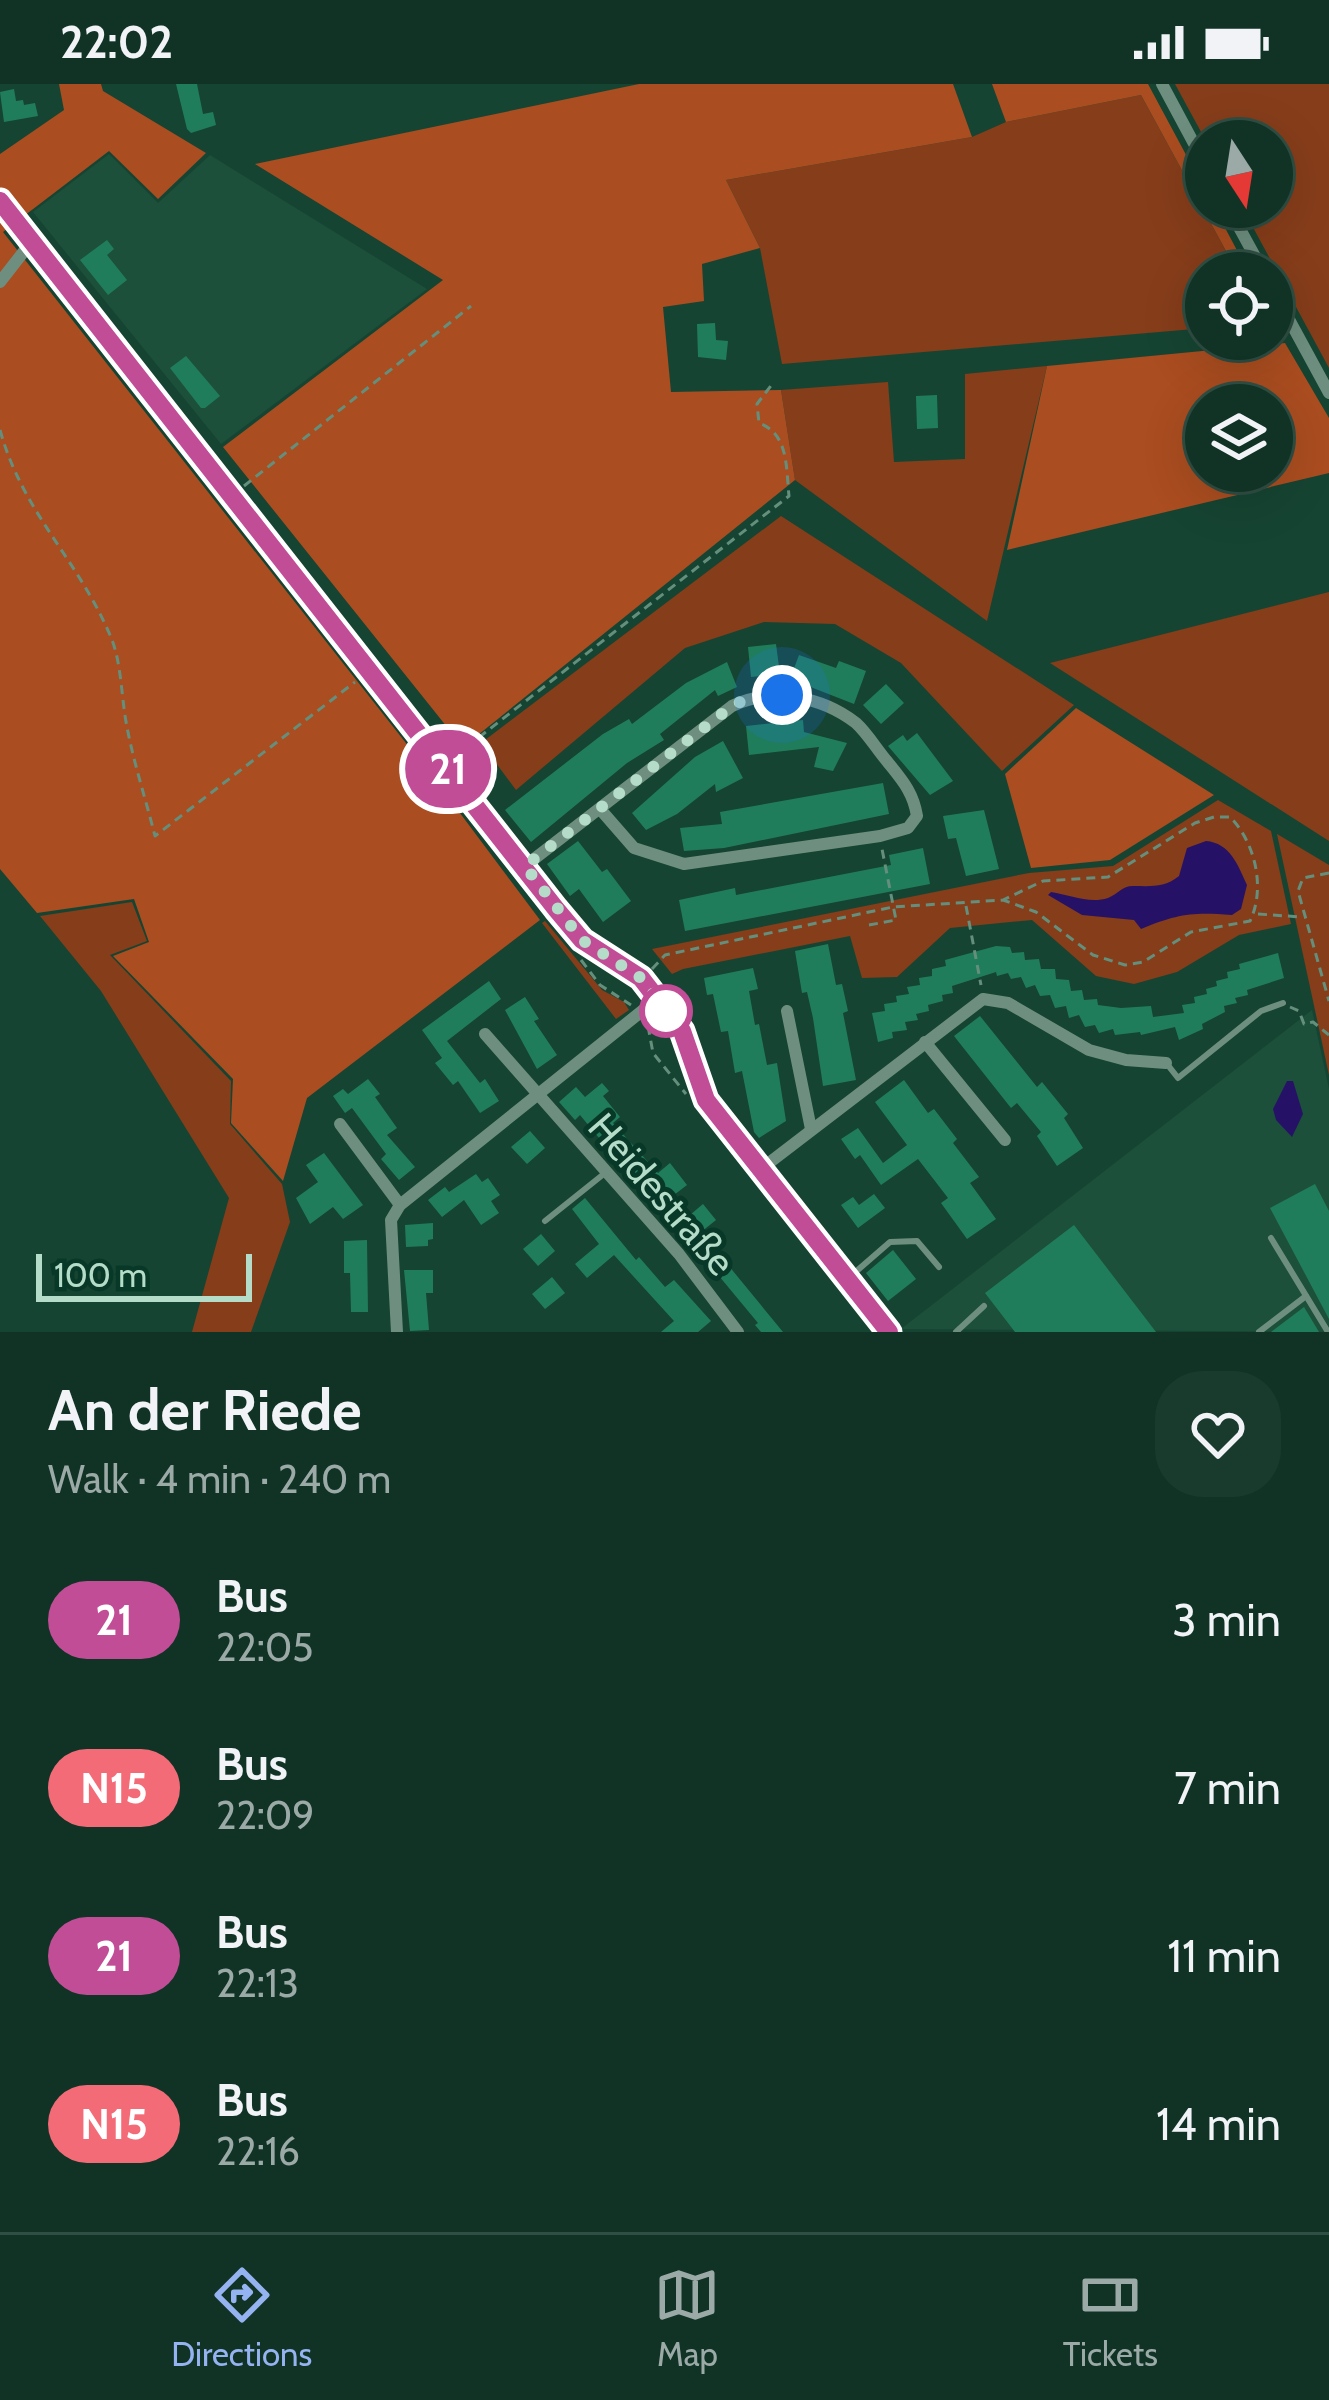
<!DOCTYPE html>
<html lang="en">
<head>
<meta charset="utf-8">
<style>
  body { margin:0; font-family:Cabin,sans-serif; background:#193b2e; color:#f1f3f6; height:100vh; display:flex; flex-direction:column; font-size:45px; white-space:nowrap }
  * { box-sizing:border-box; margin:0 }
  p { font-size:39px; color:#9caaa7 }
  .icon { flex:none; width:66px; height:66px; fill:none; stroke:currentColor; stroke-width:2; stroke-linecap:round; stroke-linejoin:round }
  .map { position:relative; height:1248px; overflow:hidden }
  .sheet { display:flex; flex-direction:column; background:#103326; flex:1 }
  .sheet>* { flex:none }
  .badge { padding:0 24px; border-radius:39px; font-size:42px; line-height:78px }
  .needle { width:78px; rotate:168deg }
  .controls { position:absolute; left:1185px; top:36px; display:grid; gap:24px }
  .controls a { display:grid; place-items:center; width:108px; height:108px; border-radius:50%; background:#103326; box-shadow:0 12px 48px #0002,0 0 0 3px #304e43; font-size:60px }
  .scale { position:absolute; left:36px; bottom:30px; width:216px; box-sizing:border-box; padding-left:12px; border:6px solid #b4dcc8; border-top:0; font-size:33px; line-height:42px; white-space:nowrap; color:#b4dcc8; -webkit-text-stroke:9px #083928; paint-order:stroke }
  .you { position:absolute; width:60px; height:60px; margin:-30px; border:9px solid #fff; border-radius:50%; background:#1a73e8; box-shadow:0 0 0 18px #1a73e833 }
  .map>.badge { position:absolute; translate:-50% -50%; box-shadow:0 0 0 6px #fff }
  .round { display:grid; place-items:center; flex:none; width:126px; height:126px; border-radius:48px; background:#193b2e }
  .headline { display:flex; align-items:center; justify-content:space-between; height:204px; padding:0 48px }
  h1 { font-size:57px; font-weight:700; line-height:90px }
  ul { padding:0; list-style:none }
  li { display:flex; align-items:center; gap:36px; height:168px; padding:0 48px }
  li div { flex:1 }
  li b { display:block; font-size:45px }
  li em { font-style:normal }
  li .badge { min-width:132px; font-weight:700; text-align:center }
  .status { display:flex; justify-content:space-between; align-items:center; height:84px; padding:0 60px; background:#103326; direction:ltr }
  .status svg { height:33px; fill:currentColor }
  .menu { display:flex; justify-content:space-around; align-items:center; height:168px; border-top:3px solid #304e43; background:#103326; font-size:33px; color:#9caaa7 }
  .menu a { display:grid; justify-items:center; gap:6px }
  .menu .active { color:#95b2f1 }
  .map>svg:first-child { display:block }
</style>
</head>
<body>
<div class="status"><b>22:02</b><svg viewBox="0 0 49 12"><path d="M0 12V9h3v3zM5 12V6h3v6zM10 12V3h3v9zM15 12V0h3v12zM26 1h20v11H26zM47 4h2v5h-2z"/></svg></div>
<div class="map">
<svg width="1329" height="1248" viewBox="0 0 1329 1248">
  <rect width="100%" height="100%" fill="#164432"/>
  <g fill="#1c503b">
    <path d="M109,70l49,49 52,-48 217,134 -206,155 -188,-232z"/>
    <path d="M1312,926l17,79v243l-428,-3z"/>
  </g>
  <g fill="#863d1a">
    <path d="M1175,0h154v284l-87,-161h30v-66h-66z"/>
    <path d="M1141,11l97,178h-32v55l-424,36 -22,-116 -34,-68 246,-43 34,-15z"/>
    <path d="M1047,282l-60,255 -192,-141 -14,-90 107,-8 6,80 71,-3v-85z"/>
    <path d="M781,432l293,189 -72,66 -101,-108 -66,-39 -71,-2 -79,26 -169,142 -35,-47z"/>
    <path d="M1329,508v249l-279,-178z"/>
    <path d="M1218,716l53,31 20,93 -52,11 -62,37 -43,12 -38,-8 -64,-56 -82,8 -53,49 -35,1 -12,-42 -167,33 -11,5 -20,-25 377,-76 84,-7z"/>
    <path d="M1277,750l52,31v210z"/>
    <path d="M132,818l15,39 -37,14 121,126 -1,43 52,60 8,38 -39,110h-59l37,-134 -128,-207 -61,-75z"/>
    <path d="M545,837l57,69 22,12 5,8 -13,9 -74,-96z"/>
  </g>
  <g fill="#aa4d20" fill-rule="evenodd">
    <path d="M59,0h42l2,7 103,62 -48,46 -49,-48 -106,81 436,553 101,135 -233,178 -24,83 -52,-58 2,-44 -120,-123 36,-14 -15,-43 -97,14 -37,-44v-715l64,-44z"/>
    <path d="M639,0h314l19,53 -246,43 34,68 -58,16 2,37 -41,6 8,85 110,-2 14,90 -332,267 -240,-300 220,-167 -188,-116z"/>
    <path d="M992,0h156l58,108v15h8l35,66h-11l-97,-178 -135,27z"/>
    <path d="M1285,259l44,75v55l-322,77 40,-184zM1272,321v66h-66v-66z"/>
    <path d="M1076,624l138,87 -104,65 -79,8 -26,-94z"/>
  </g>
  <g fill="#251266">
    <path d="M1206,757c24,2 32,24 41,44l-6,24 -9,6c-41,-3 -54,-1 -91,14l-7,-9 -52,-5 -34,-20 3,-3c19,3 38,12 57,6 10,-4 14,-12 25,-12 18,0 31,2 46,-10l8,-28z"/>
    <path d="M1287,997h6l10,33 -11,23 -16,-17 -3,-11z"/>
  </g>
  <g fill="#207d5b">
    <path d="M176,0h21l6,30 10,-2 3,13 -25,8 -4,-4z"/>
    <path d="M14,5l2,12 7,-1 1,5 11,-2 3,13 -34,6 -4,-30z"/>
    <path d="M107,156l7,9 -7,6 20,25 -19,15 -28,-35z"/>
    <path d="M715,239l1,17 12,1 -2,19 -28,-3 -1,-33z"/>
    <path d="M186,272l34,40 -15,12h-4l-31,-40z"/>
    <path d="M937,311l1,33 -21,1 -1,-33z"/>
    <path d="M776,560l4,30 -29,3 -3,-30z"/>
    <path d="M799,571l37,13 3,-7 27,10 -12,33 -64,-25z"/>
    <path d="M727,578l10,25 -19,9 -3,-6 -55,44 4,6 -37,23 -96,79 -26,-32 98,-76 26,-15 3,5 54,-41z"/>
    <path d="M886,600l18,19 -23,21 -18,-19z"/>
    <path d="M803,636l1,12 43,11 -14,28 -19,-4 5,-20 -70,8 -3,-29z"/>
    <path d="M917,649l36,48 -23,14 -42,-49 15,-11 4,6z"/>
    <path d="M723,657l20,37 -27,14 -1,-8 -38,30 -31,16 -14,-17 63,-56z"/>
    <path d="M883,699l6,31 -165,34 -40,3 -4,-23 42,-4 -2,-12z"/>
    <path d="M984,726l15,59 -33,7 -10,-38 -8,1 -5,-23z"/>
    <path d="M578,757l24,31 5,-3 24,32 -28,21 -24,-33 -9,7 -23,-32z"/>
    <path d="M923,764l7,36 -245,47 -6,-31 56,-12 1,7 155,-30 -2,-10z"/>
    <path d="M828,860l8,41 6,-1 6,27 -5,2 13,67 -33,6 -10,-68 -6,-26 -5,1 -7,-42z"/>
    <path d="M996,862l14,1 2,6 12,-1 1,8 14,-1 2,10h14l1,10 13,1 2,11 11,-1 2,10 13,-1 1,6 23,3 30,-2 2,11 31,-4 -2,-8 13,-2 -1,-6 13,-3 -1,-5 11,-3 -1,-5 12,-3 -1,-6 13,-3 -1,-5 39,-11 6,25 -37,12 1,5 -13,3 2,5 -13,3 1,6 -23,12 1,5 -24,11 -4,-13 -34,8 -1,-3 -25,3 -2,-6 -14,4 -4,-8 -10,2 -6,-12 -10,3 -3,-12 -11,2 -5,-13 -10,1 -5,-11 -9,3 -5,-11 -10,2 -3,-6 -11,3 -1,-4 -44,14 1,7 -11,2 1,6 -15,4 1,6 -13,3 2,6 -13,2 2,8 -15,2 1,6 -15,4 -6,-29 13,-2 -1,-7 13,-2 -1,-6 13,-2 -2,-7 13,-2 -1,-7 13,-2v-7l14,-3 -1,-6z"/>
    <path d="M753,884l5,21 -9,2 6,34 4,-1 8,41 10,-2 9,58 -27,17 -5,-6 -12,-61 -7,2 -7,-42 -7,1 -8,-38 -6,1 -3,-17z"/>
    <path d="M489,897l12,18 -54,42 33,42 5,-4 14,22 -19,12 -22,-32 -5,4 -18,-22 7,-5 -20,-28z"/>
    <path d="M525,913l14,22 -5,2 23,34 -20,14 -32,-59z"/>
    <path d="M980,932l57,71 5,-5 26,32 -4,4 19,30 -26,18 -20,-30 4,-4 -24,-29 -6,5 -57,-72z"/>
    <path d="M368,995l12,15 -5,3 22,31 -10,7 28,32 -16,13 -18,-21 5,-5 -34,-46 -7,5 -12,-17 10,-7 5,5z"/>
    <path d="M904,996l24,33 6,-4 23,30 -4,4 26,34 -9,6 26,36 -29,20 -26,-36 7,-5 -30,-39 -37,26 -21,-30 -5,4 -14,-20 17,-11 25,35 24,-18 -32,-43z"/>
    <path d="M602,999l7,8 -6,5 17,21 -7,6 45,50 12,-10 17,22 -13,10 16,20 13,-11 13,16 -15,12 82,100h-22l-6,-7 3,-2 -151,-182 -3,3 -24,-29 -5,5 -16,-18 17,-15 9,10z"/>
    <path d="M530,1047l15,17 -18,16 -16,-17z"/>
    <path d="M324,1069l39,52 -20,14 -10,-12 -23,17 -14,-26 22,-16 -12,-17z"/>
    <path d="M476,1090l6,8 6,-4 12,17 -9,6 8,12 -18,12 -17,-25 -22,17 -14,-17 17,-13 4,5z"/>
    <path d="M1315,1100l14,27v108l-59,-111z"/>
    <path d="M874,1110l11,14 -27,20 -17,-23 12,-8 6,8z"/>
    <path d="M585,1114l51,62 3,-3 26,30 9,-7 37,41 -13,11h-37l13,-11 -60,-66 -27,23 -12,-14 24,-20 -27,-35z"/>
    <path d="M433,1139v16l-5,1v6l-22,1 -1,-22z"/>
    <path d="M1074,1141l82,107h-141l-30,-39z"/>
    <path d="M541,1150l14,17 -17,15 -15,-17z"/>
    <path d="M367,1156l1,72h-17l-1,-39h-6v-32z"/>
    <path d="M893,1166l23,29 -28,22 -22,-28z"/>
    <path d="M404,1186h29v23h-7l3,37 -19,1z"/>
    <path d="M552,1193l13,16 -20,16 -13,-15z"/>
    <path d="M1304,1223l15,25h-48z"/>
  </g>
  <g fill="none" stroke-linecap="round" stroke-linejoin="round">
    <g stroke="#648f7c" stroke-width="3" stroke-dasharray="9 6" stroke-linecap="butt">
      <path d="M0,346c23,83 77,128 110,205 12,27 11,63 17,92 7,37 19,73 28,109l200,-154"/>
      <path d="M244,402l227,-180"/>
      <path d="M455,672l334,-260c-3,-28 0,-62 -30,-73l-2,-19 16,-21"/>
      <path d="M1329,789l-26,5 -5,13 31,110"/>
      <path d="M966,822l15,79"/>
      <path d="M1258,830l43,3"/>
      <path d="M869,841l27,-5 -14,-71"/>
      <path d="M581,876l19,25 31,20"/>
      <path d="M652,885l13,-14 228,-48 110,-7 40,-19 65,-4 87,-54 19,-6h16c25,25 36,71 20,104l-59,11 -48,30 -18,3 -32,-10 -57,-43 -33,-12"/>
      <path d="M1290,923l9,4 5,13 9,-2 16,13"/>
      <path d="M648,942l5,27 33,41"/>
    </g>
    <g stroke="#6e8f7f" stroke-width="6">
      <path d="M1167,980l11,14 83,-67 22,-8"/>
      <path d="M545,1137l60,-48"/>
      <path d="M1271,1154l57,94"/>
      <path d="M852,1191l38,-33 27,-1 22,26"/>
      <path d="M956,1248l28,-26"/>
      <path d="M1259,1248l47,-36"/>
    </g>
    <g stroke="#6e8f7f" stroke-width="12">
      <path d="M1162,0l44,82"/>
      <path d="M1228,123l36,66"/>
      <path d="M0,198l32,-41"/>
      <path d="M1272,204l57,105"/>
      <path d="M525,782l207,-160c39,-19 89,-10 124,17 11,10 20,25 30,37 15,19 27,31 31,56l-9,12 -28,8 -196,28 -50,-16 -34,-39"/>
      <path d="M787,927l24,118"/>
      <path d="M485,950l194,220 59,78"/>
      <path d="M925,958l80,98"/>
      <path d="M340,1040l60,81"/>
      <path d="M761,1085l222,-170 25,4 81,47 37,10 40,3"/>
      <path d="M397,1248l-6,-112 9,-15 257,-206"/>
    </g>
    <path stroke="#89bfa5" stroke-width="18" d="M0,117l556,708 26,31 59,38 41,53 24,68 183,233"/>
  </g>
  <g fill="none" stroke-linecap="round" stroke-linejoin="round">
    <g stroke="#fff" stroke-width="27">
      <path id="line" d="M0,117l556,708 26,31 59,38 41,53 24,69 183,232"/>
    </g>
    <use href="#line" stroke="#c24d97" stroke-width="18"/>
    <path stroke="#b4dcc8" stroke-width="12" stroke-dasharray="0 21.6" d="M666,927l-25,-33 -59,-38 -57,-74 207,-160 22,-11h28"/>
  </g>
  <circle fill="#fff" stroke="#c24d97" stroke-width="6" cx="666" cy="927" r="24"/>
  <g text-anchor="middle" stroke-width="10" stroke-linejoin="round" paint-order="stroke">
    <g font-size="39" fill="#b4dcc8" stroke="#083928">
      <text transform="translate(662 1110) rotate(49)" y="14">Heidestraße</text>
    </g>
  </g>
</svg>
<div class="controls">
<a><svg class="needle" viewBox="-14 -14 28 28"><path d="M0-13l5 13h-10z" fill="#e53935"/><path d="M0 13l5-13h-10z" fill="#9caaa7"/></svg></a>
<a><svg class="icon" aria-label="locate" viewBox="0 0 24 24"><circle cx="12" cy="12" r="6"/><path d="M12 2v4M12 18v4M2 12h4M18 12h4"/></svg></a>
<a><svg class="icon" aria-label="layers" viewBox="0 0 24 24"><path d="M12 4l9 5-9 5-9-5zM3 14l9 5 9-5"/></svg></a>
</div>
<div class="scale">100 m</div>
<div class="you" style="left:782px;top:611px"></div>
<b class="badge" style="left:448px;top:685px;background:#c24d97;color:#fff">21</b>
</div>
<section class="sheet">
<div class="headline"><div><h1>An der Riede</h1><p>Walk · 4 min · 240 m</p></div><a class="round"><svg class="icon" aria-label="heart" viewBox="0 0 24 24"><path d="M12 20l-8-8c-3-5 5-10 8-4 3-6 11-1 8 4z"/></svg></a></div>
<ul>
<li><span class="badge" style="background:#c24d97;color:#fff">21</span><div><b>Bus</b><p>22:05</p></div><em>3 min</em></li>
<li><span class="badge" style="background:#f46b78;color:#fff">N15</span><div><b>Bus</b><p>22:09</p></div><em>7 min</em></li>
<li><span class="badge" style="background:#c24d97;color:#fff">21</span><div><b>Bus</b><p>22:13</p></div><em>11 min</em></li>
<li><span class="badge" style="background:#f46b78;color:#fff">N15</span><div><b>Bus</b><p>22:16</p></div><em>14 min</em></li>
</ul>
</section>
<nav class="menu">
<a class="active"><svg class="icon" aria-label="directions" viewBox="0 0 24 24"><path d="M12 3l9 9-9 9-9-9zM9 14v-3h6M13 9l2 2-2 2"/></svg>Directions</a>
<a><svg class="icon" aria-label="map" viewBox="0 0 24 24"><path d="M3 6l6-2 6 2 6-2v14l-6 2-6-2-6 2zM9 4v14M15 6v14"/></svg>Map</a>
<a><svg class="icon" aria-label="tickets" viewBox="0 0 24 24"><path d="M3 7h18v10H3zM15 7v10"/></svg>Tickets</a>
</nav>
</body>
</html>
